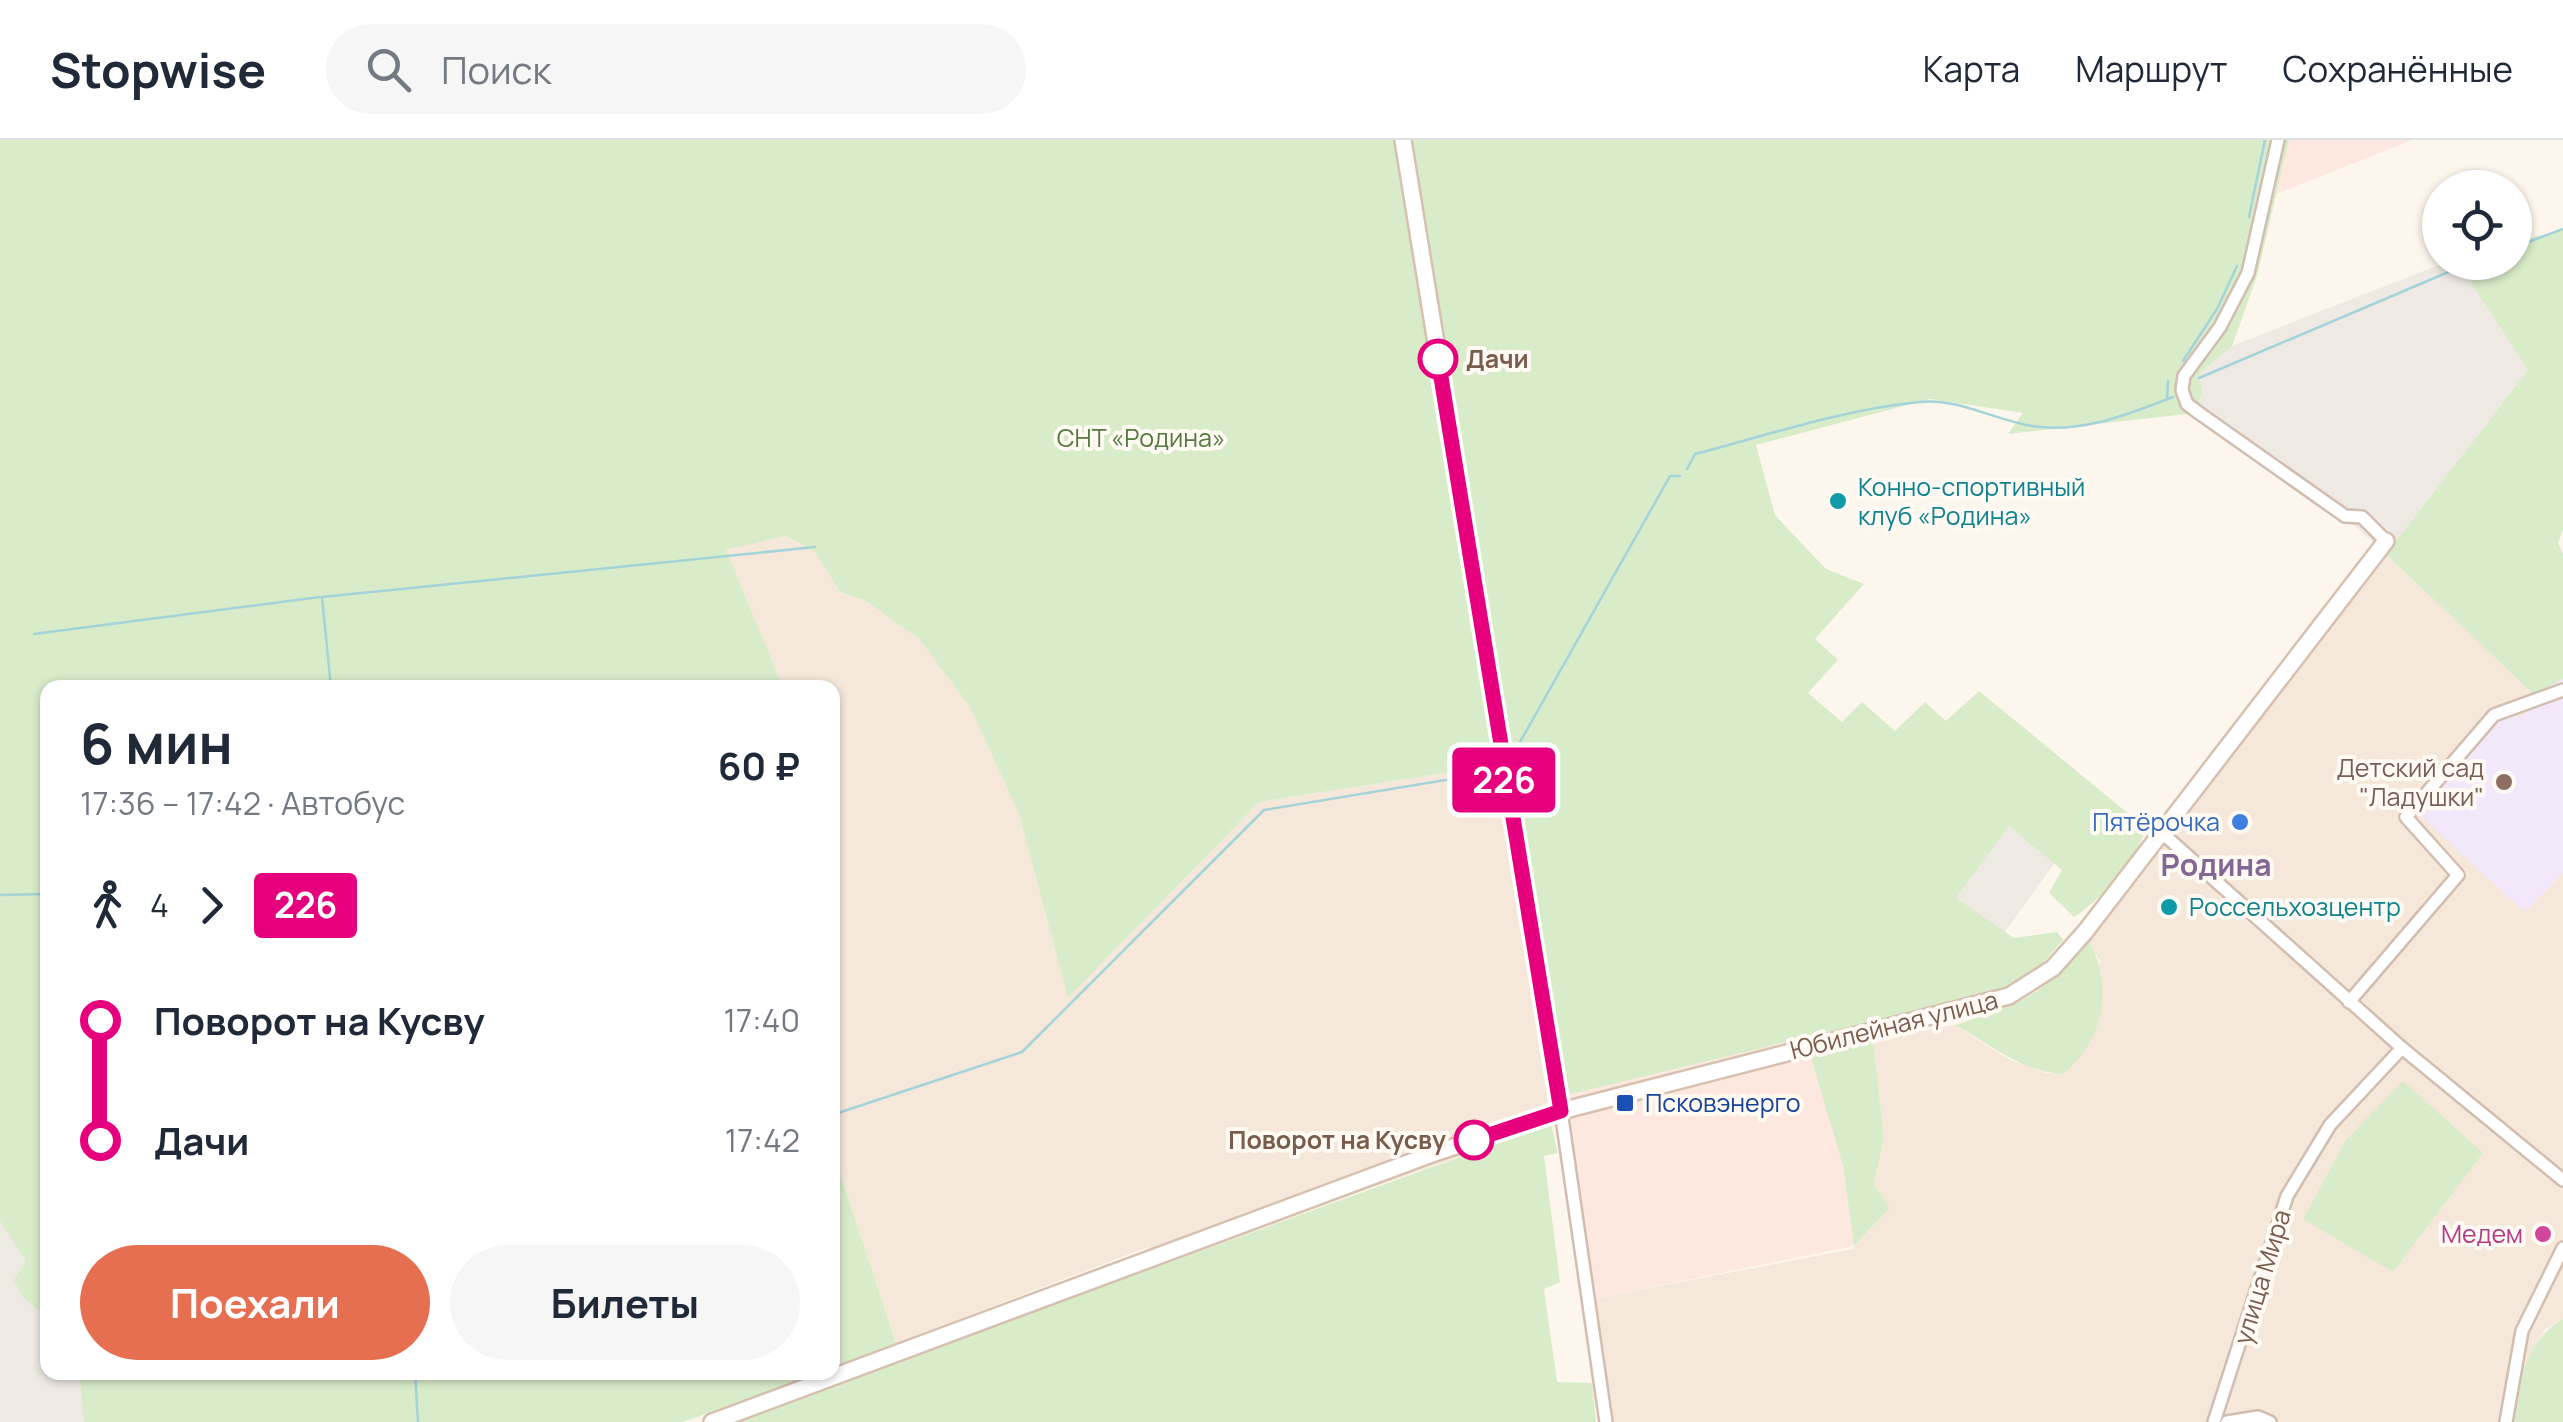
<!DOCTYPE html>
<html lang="ru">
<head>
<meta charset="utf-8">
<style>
  body { margin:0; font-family:Manrope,sans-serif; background:#f6f6f7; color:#1f2937; height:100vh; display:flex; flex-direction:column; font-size:38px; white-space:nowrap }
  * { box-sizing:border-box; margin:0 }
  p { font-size:32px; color:#747a83 }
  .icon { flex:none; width:55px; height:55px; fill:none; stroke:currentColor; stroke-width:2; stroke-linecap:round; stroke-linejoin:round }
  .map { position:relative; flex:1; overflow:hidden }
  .sheet { position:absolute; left:40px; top:540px; width:800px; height:700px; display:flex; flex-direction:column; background:#fff; border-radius:20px; box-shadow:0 2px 8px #0004 }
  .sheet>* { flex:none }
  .badge { padding:0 20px; border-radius:8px; font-size:35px; line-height:65px }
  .fabs { position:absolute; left:2422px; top:30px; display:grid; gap:20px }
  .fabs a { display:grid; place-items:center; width:110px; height:110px; border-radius:50%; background:#fff; box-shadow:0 2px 8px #0004; font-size:50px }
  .map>.badge { position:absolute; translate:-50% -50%; box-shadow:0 0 0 5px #fff }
  .legs { display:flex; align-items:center; gap:15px; height:110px; padding:0 40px; font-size:32px }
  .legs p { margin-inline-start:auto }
  .overview { display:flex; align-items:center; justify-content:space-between; height:170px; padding:0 40px }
  h1 { font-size:55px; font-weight:700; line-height:75px }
  .cta { display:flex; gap:20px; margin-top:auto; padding:20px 40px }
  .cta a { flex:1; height:115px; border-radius:60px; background:#e76f51; color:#fff; font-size:40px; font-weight:700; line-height:115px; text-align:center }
  .cta a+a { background:#f6f6f7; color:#1f2937 }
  ul { padding:0 40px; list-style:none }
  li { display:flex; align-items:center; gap:35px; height:120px; font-size:38px }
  li i { display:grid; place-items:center; width:15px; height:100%; margin:0 12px; background:currentColor }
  li i::after { content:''; width:25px; height:25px; margin:-12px; border:8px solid; border-radius:50%; background:#fff }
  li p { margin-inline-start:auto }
  li:first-child i { background:linear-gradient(#0000 50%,currentColor 0) }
  li:last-child i { background:linear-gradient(currentColor 50%,#0000 0) }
  header { display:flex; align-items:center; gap:60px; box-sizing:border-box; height:140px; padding:0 50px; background:#fff; border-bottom:2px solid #e0e1e3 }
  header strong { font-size:48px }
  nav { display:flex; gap:55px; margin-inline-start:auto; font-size:35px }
  .search { width:700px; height:90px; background:#f6f6f7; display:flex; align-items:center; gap:25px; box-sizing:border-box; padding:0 35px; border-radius:55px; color:#747a83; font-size:38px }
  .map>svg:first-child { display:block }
</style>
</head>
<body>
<header>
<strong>Stopwise</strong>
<div class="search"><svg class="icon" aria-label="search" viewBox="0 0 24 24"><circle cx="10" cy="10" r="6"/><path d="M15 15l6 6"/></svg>Поиск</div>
<nav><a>Карта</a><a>Маршрут</a><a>Сохранённые</a></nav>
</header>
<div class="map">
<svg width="2563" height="1282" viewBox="0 0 2563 1282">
  <rect width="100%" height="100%" fill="#fdf6ec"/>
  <g fill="#f5e8da">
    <path d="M786,396l29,16 25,40 26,9 53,38 51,68 49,107 49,184 191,-196 237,-37 55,359 -391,139 -12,-16 -252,96 -63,-191 -1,-464 -49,-1 -57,-137z"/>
    <path d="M2386,414l147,140 -8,21v196l38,-38v446l-18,10 -21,38 -13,55h-900l-18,-123 259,-50 38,-41 -16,-24 10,-46 -11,-99 82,-14 53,34 38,14 17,1 37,-112 -11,-21z"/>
  </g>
  <g fill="#fde8e0">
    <path d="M2289,0h123l-136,54z"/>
    <path d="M1806,896l37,130 11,80 -261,53 -30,-203z"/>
  </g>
  <g fill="#efe9e4">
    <path d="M2444,123h14l70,107 -142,184 -38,-34 -152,-107 6,-20 -3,-19 33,-28z"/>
    <path d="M2009,686l46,36 -51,71 -48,-35z"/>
    <path d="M0,1066l47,82 1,84 31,1 5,49h-84z"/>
  </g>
  <path fill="#f3e8fa" d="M2563,539v194l-38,39 -107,-98 79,-96 28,-3 8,-21z"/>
  <g fill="#d8ecc9">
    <path d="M0,0h1396l100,625 -237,37 -191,196 -49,-184 -49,-107 -51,-68 -53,-38 -26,-9 -25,-40 -29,-16 -60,14 57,137 -735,1 -1,630 -25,-22 -8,-16 12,-19 -26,-40z"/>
    <path d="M1409,0h880l-32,136 -25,70 -33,28 3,18 -6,21 -188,21 15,-21 -93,-14 -174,46 19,70 51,54 38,15 -49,55 23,21 -30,33 34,29 20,-20 33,29 30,-29 21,19 33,-30 167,137c-9,31 -45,72 -72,89l-25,-24 13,-23 -53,-44 -53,72 58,40 43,-6 6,8 -27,31 -30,18 -443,107z"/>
    <path d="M2563,90v299l-5,14 5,11v125l-30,15 -147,-140 142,-184 -70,-107 57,-1v-20z"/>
    <path d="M2089,801c25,46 15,99 -26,133 -42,-2 -73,-30 -108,-49 66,-22 89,-29 134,-84z"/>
    <path d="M1873,899l11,99 -10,46 16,24 -36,38 -11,-80 -33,-112z"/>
    <path d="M2403,941l80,72 -90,119 -90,-53 43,-79z"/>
    <path d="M1551,984l7,29 -14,3 16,126 -16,7 13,93 35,1 4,39h-867z"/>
    <path d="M833,1012l63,191 -63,24h-1z"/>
    <path d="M2563,1179v103h-52c6,-39 16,-83 52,-103z"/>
    <path d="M79,1233v-1l738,1 -134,49h-599z"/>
  </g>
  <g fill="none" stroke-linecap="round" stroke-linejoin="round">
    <g stroke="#a5d3da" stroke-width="2.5">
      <path d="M2249,77l16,-77"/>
      <path d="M2515,107l48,-18"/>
      <path d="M2183,221l34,-52 20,-43"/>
      <path d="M2199,238l273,-116"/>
      <path d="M2167,259l1,-18"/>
      <path d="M1687,329l8,-15c73,-19 149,-45 225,-52 39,-4 74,18 112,24 49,8 97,-12 141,-29"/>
      <path d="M34,494l286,-37"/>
      <path d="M331,548l-9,-91 493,-50"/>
      <path d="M1511,618l159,-282h10"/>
      <path d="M0,755l48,-1"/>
      <path d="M832,975l190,-63 242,-242 224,-37"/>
      <path d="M415,1232l3,50"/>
    </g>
    <g stroke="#d1beb0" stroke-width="16">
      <g id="street">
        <path d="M2278,0l-30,133 -28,54 -36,49 -2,14 5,14 12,9 146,103 17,1 24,24"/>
        <path d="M2160,691l242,217 161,132"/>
        <path d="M2349,862l109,-127 -52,-58 88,-102 69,-25"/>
        <path d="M1561,971l45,311"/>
        <path d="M2214,1282l73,-226 43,-71 72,-77"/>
        <path d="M2227,1282l31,-5 12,5"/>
        <path d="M2506,1282l16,-91 41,-83"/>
      </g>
    </g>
    <g stroke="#d6c0b0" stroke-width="20">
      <g id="secondary">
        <path d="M1403,0l158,971"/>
        <path d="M712,1282l720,-268 129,-43 448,-115 44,-28 32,-36 301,-391"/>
      </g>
    </g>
    <use href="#street" stroke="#fff" stroke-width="11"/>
    <use href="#secondary" stroke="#fff" stroke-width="15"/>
  </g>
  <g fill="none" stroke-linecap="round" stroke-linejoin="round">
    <g stroke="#fff" stroke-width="22">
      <path id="line-1" d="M1438,219l123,752 -87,29"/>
    </g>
    <use href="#line-1" stroke="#e6007e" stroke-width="15"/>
  </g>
  <g fill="#fff" stroke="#e6007e" stroke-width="5">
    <circle cx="1438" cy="219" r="18"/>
    <circle cx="1474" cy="1000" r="18"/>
  </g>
  <g fill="#0f9aa8" stroke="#fffaf3" stroke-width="4">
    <circle cx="1838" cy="361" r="10"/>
    <circle cx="2169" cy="767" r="10"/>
  </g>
  <circle fill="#8d6e63" stroke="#fffaf3" stroke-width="4" cx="2504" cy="642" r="10"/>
  <circle fill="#3f7fe0" stroke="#fffaf3" stroke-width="4" cx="2240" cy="682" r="10"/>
  <rect fill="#1a4fb4" stroke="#fffaf3" stroke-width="4" x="1615" y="953" width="20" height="20" rx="5"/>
  <circle fill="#d1479c" stroke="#fffaf3" stroke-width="4" cx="2543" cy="1094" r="10"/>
  <g text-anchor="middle" stroke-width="8" stroke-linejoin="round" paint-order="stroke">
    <g font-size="25" font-weight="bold" fill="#7a5c4d" stroke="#fffaf3" text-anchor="start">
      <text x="1466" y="228">Дачи</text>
      <text x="1446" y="1009" text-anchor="end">Поворот на Кусву</text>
    </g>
    <g font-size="25" fill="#537a41" stroke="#fffaf3">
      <text x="1141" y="307">СНТ «Родина»</text>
    </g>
    <g font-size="25" fill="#0d838f" stroke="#fffaf3" text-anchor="start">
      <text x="1858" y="356">Конно-спортивный<tspan x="1858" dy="29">клуб «Родина»</tspan></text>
      <text x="2189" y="776">Россельхозцентр</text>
    </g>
    <g font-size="25" fill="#785e54" stroke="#fffaf3" text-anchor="end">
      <text x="2484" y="637">Детский сад<tspan x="2484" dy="29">"Ладушки"</tspan></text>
    </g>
    <g font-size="25" fill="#366cbe" stroke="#fffaf3" text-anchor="end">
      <text x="2220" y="691">Пятёрочка</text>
    </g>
    <g font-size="25" fill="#7a5c4d" stroke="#fffaf3">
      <text transform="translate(1894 885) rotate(-14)" y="9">Юбилейная улица</text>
      <text transform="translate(2262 1137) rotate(-73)" y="9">улица Мира</text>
    </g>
    <g font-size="25" fill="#164399" stroke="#fffaf3" text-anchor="start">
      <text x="1645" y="972">Псковэнерго</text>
    </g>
    <g font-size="25" fill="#b23c85" stroke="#fffaf3" text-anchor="end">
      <text x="2523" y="1103">Медем</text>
    </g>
    <g font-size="30" font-weight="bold" fill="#846695" stroke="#fffaf3">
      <text x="2216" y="736">Родина</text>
    </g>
  </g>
</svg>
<div class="fabs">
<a><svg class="icon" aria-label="locate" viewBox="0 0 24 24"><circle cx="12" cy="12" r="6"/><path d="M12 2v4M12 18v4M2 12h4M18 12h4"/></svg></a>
</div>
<b class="badge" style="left:1504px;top:640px;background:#e6007e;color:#fff">226</b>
<section class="sheet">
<div class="overview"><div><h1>6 мин</h1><p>17:36 – 17:42 · Автобус</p></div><b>60 ₽</b></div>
<div class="legs"><svg class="icon" aria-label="walk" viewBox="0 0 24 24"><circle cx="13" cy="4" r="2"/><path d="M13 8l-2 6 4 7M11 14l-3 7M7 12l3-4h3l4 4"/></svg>4<svg class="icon" aria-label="forward" viewBox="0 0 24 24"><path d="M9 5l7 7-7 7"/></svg><b class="badge" style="background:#e6007e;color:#fff">226</b></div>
<ul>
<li><i style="color:#e6007e"></i><b>Поворот на Кусву</b><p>17:40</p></li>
<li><i style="color:#e6007e"></i><b>Дачи</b><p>17:42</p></li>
</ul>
<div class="cta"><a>Поехали</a><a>Билеты</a></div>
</section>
</div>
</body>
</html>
